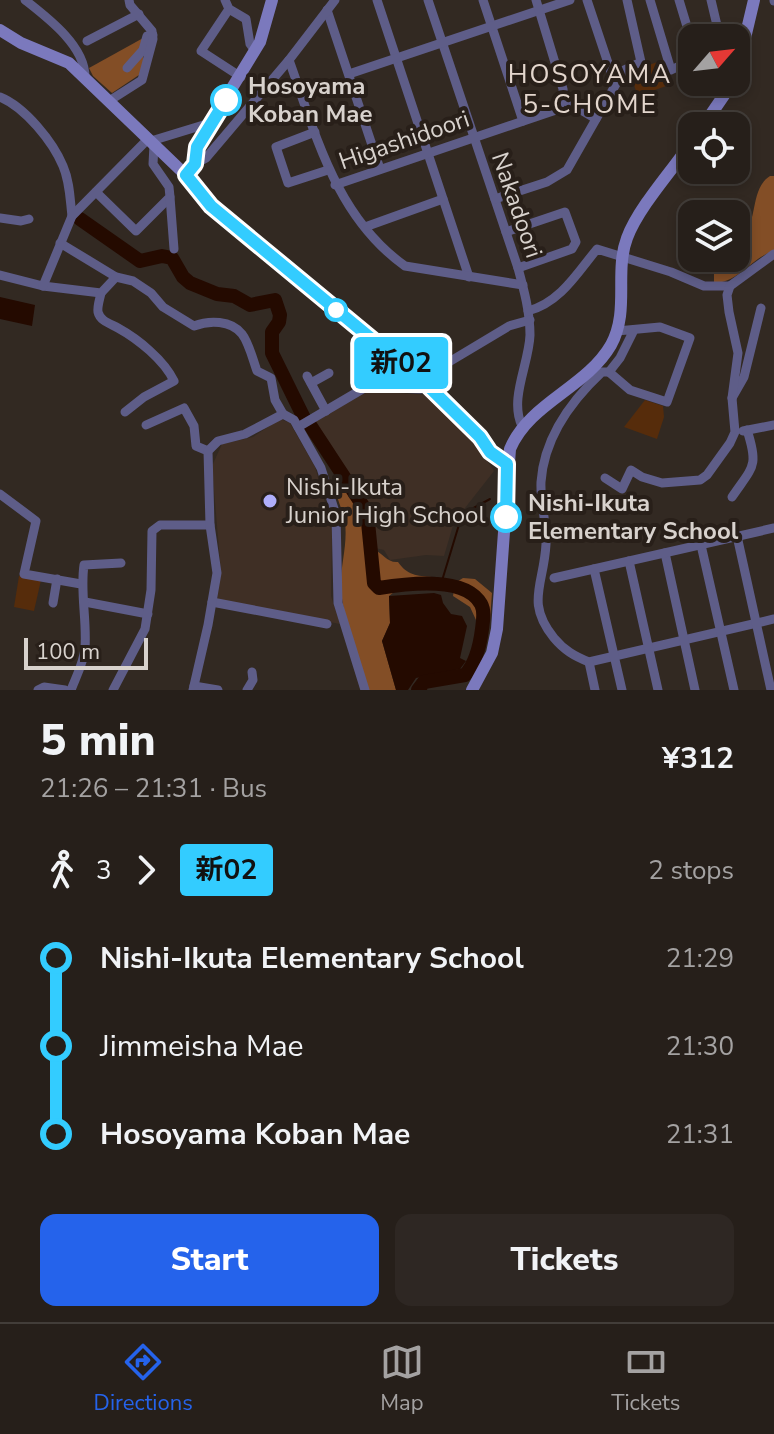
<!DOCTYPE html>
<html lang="en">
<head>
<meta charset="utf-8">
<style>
  body { margin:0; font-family:"Nunito Sans","Noto Sans JP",sans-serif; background:#2e2723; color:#f1f3f6; height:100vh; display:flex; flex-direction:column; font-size:30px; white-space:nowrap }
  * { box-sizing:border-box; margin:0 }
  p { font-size:26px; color:#a4a2a2 }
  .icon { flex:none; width:44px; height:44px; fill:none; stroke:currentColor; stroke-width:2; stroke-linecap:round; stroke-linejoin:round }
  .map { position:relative; height:690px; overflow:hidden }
  .side { display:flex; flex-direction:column; background:#261f1a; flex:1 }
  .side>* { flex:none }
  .badge { padding:0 16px; border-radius:6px; font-size:28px; line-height:52px }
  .needle { width:52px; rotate:62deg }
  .fabs { position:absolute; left:678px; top:24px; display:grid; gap:16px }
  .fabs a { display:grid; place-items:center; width:72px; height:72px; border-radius:16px; background:#261f1a; box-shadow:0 4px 12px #0003,0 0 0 2px #423d39; font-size:40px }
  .scale { position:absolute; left:24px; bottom:20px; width:124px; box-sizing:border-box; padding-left:8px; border:4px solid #d8d2cd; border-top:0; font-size:22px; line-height:28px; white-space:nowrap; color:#d8d2cd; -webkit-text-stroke:6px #281f19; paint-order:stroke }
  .map>.badge { position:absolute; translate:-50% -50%; box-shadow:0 0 0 4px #fff }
  .legs { display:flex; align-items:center; gap:12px; height:88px; padding:0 40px; font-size:26px }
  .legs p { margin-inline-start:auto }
  .summary { display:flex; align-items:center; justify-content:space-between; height:136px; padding:0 40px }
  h1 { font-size:44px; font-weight:800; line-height:60px }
  .button { display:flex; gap:16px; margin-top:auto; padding:16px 40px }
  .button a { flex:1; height:92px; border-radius:16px; background:#2563eb; color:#fff; font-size:32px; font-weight:800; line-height:92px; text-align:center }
  .button a+a { background:#2e2723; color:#f1f3f6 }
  ul { padding:0 40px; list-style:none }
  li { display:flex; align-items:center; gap:28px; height:88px; font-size:30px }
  li i { display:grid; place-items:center; width:12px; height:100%; margin:0 10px; background:currentColor }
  li i::after { content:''; width:20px; height:20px; margin:-10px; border:6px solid; border-radius:50%; background:#261f1a }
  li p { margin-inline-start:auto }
  li:first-child i { background:linear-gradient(#0000 50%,currentColor 0) }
  li:last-child i { background:linear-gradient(currentColor 50%,#0000 0) }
  .dock { display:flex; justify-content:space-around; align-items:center; height:112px; border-top:2px solid #423d39; background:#261f1a; font-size:22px; color:#a4a2a2 }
  .dock a { display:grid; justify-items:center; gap:4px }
  .dock .on { color:#2563eb }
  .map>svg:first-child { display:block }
</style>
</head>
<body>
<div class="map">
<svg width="774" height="690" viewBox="0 0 774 690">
  <rect width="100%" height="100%" fill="#322922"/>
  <g fill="#3f2f25">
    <path d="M369,391l60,4 43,43 22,33 -40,51 -10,34 -18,-1 -36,5 -6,-10 -9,-2 -7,-44 -53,-83z"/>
    <path d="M280,419l10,4 25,44 17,60 -1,69 9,28 -123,-24 4,-27 -9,-107 10,-22 31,-7z"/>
  </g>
  <g fill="#562c0b">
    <path d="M663,60l6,25 -31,11 -9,-24z"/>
    <path d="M645,400l18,6 1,11 -7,22 -33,-12z"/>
    <path d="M19,576l22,4 -7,31 -20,-4z"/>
  </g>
  <g fill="#834e26">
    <path d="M145,37l-3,36 -30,20 -19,-17 -4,-8z"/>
    <path d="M770,176h4v78l-3,-2c-20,7 -34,31 -57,31v-10l8,-15h14v-26l3,3c21,-8 9,-45 31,-59z"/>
    <path d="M346,477l20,28 7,44c10,4 14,14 25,13 9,13 19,14 34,15l2,11 -40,4 -5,4 1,27 -8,18 14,49h-29c-9,-32 -22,-65 -26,-98 -2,-22 7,-46 4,-69 -1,-13 -13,-30 -8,-42z"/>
    <path d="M463,578l12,1 17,14 -2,27h-14l-6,-13 -17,-11 2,-13z"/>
  </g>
  <g fill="#240a00">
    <path d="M0,297l35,8 -3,21 -32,-7z"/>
    <path d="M434,593l7,2 2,8 8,11 11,2 5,10 -7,32 6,3 -6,8 -44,9 -8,12h-12l-14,-49 8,-18 -1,-27z"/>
  </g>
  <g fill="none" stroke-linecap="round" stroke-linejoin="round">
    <path stroke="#240a00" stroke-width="2" d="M441,584l20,-66 9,-8 20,-11"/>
    <g stroke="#240a00" stroke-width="14">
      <path d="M80,219l60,42 22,-5 10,2 11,19 7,6 27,11 17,2 16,9 25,-5 5,15 -1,7 -7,10v21l33,67"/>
      <path d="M310,425l57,87 7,71 5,5c25,-4 86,-13 102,16 4,7 2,17 1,25 -2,16 -6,34 -17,46l-41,7 -6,8"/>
    </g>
    <g stroke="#5e5d88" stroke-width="9">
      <path d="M25,0c23,18 60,46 60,77"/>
      <path d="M225,0l4,9 17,10 4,25 5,7"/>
      <path d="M377,0l92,277"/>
      <path d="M428,0l90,268c6,22 12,44 12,67 -1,29 -21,64 -8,91"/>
      <path d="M483,0l40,121"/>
      <path d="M587,0l28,84"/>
      <path d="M650,0l21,70 21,-10"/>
      <path d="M679,0l13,43"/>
      <path d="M711,0l9,38"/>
      <path d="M774,0v1"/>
      <path d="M229,9l-28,42 40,26"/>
      <path d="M327,10l53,159"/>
      <path d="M87,41l52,-27"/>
      <path d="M289,60c27,75 47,157 116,206l118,19"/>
      <path d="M127,68l16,-18 4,-14 6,-1"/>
      <path d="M349,74l221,-74"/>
      <path d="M0,97c25,10 53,45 63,69 7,16 7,34 9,50"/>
      <path d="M564,100l32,19"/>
      <path d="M109,101l33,-21 11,-41 -1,-8 -22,-26 -1,-5"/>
      <path d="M315,132l-39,15 12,36 40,-13"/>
      <path d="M151,141l59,-18"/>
      <path d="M195,164l11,-6 83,-98 46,-60"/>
      <path d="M335,185l218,-74 11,-11 -1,-11 -27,-89"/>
      <path d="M96,192l40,39 34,-34 -1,-10 -16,-23 1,-19"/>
      <path d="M170,197l4,52"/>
      <path d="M495,199l52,-17 20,-12 57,-100 17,-8 -14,-62"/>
      <path d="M0,218l21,3 8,-2"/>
      <path d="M365,227l78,-28"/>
      <path d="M506,232l59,-20 11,30 -4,7 -54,19"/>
      <path d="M60,243l56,34 17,4 18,12 12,14 31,19c15,-6 37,-6 48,8 7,9 11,26 15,37l14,7 4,22 8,14"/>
      <path d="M0,275l43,11 58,7 15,-16"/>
      <path d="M43,286l29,-70 76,-77"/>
      <path d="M101,293c-1,5 -4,14 -3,19 2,9 13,12 20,16 20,11 46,32 56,53l-30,16 -19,15"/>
      <path d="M528,311c32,-8 50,-39 69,-62l74,23 33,14h26"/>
      <path d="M617,331l43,-4 30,11 -23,64 -37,-12 -21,-18 11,-14 14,-28"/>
      <path d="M609,372h-7c-30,28 -58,66 -61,110 -1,21 6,42 5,62 -2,41 -21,58 8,94 10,12 20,18 35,24l185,-43"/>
      <path d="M307,376l19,35"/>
      <path d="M311,383l18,-10"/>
      <path d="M431,389l18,-27 60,-36 21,-6"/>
      <path d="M732,398l12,-21 17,-69"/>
      <path d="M146,425l38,-17 10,18 2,20 12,5"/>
      <path d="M298,427l68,-40 55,2 4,-6"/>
      <path d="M743,431l31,-6"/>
      <path d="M605,478l17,11 9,-19 11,7 20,6 38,-3 7,-5 23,-32 5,-11 -3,-34 6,-45 -9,-41 -2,-17 3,-9 44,-32"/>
      <path d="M0,494l36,27 -12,53 57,10"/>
      <path d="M732,497c21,-31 27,-30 15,-67"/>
      <path d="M737,536l34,154"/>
      <path d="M701,545l33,145"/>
      <path d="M665,553l30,137"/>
      <path d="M629,561l29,129"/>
      <path d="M594,569l28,121"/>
      <path d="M554,578l220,-50"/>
      <path d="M85,602l63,12"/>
      <path d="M212,602l115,22"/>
      <path d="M53,603l4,-24"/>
      <path d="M589,662l6,28"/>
      <path d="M194,686l24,4"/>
      <path d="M38,690l6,-3 21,3"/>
      <path d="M71,690c5,-13 13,-28 14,-42 2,-28 -5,-56 -1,-83l37,-2"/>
      <path d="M113,690l32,-61 6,-39 1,-59 8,-6h50"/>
      <path d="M193,690l15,-65 9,-52 -7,-48 -2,-74 10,-10 27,-7 38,-20 11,6 27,48 15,47 2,88 27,87"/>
      <path d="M247,690l6,-10 -1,-8"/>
    </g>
    <g stroke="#7b79bd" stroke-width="12">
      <path d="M0,30l21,13 48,20 125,120 17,23 214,177 55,54 10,15 17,12"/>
      <path d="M736,76l18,-76"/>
      <path d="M703,126l30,-44"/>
      <path d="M186,175l9,-11v-11l4,-11 61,-100 12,-42"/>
      <path d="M472,690l20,-37 5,-24 13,-180c19,-46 76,-61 101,-104 19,-35 3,-72 16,-107 11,-30 46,-69 65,-96"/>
    </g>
  </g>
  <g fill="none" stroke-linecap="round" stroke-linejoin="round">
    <g stroke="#fff" stroke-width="18">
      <path id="line-1" d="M226,100l-29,47 -2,17 -9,11 25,31 214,177 55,54 10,15 17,12 -1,53"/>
    </g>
    <use href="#line-1" stroke="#3cf" stroke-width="12"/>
  </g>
  <g fill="#fff" stroke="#3cf" stroke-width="4">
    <circle cx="226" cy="100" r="14"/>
    <circle cx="336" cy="310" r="10"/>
    <circle cx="506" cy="517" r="14"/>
  </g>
  <circle fill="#afaefa" stroke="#281f19" stroke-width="3" cx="270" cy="501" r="8"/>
  <g text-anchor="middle" stroke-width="8" stroke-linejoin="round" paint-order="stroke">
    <g font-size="24" font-weight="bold" fill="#d8d2cd" stroke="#281f19" text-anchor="start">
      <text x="248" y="94">Hosoyama<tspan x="248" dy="28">Koban Mae</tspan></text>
      <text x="528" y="511">Nishi-Ikuta<tspan x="528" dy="28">Elementary School</tspan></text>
    </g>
    <g font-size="24" fill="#d8d2cd" stroke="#281f19">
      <text transform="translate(404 140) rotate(-19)" y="8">Higashidoori</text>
      <text transform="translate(517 205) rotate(71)" y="8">Nakadoori</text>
    </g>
    <g font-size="24" fill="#d8d2cd" stroke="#281f19" text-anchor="start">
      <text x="286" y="495">Nishi-Ikuta<tspan x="286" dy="28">Junior High School</tspan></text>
    </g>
    <g font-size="26" letter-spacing="2" fill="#e3d6cd" stroke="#281f19">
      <text x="590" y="83">HOSOYAMA<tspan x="590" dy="30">5-CHOME</tspan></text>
    </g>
  </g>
</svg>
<div class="fabs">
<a><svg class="needle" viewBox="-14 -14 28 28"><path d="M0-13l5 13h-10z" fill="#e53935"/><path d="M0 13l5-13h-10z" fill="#a4a2a2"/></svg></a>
<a><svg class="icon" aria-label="locate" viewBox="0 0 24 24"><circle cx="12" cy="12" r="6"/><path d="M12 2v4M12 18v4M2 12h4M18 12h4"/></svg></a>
<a><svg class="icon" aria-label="layers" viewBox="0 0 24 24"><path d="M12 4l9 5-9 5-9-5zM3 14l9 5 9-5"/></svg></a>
</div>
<div class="scale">100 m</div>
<b class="badge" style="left:401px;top:363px;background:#3cf;color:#111">新02</b>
</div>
<section class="side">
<div class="summary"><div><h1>5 min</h1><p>21:26 – 21:31 · Bus</p></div><b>¥312</b></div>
<div class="legs"><svg class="icon" aria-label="walk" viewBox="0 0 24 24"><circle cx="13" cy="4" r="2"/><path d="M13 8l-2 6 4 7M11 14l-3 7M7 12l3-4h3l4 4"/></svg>3<svg class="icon" aria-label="forward" viewBox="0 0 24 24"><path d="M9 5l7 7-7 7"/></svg><b class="badge" style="background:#3cf;color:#111">新02</b><p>2 stops</p></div>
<ul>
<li><i style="color:#3cf"></i><b>Nishi-Ikuta Elementary School</b><p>21:29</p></li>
<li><i style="color:#3cf"></i><span>Jimmeisha Mae</span><p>21:30</p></li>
<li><i style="color:#3cf"></i><b>Hosoyama Koban Mae</b><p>21:31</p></li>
</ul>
<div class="button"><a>Start</a><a>Tickets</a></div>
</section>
<nav class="dock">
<a class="on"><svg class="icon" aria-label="directions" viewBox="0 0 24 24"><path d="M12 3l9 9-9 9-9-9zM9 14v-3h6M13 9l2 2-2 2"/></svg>Directions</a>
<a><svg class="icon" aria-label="map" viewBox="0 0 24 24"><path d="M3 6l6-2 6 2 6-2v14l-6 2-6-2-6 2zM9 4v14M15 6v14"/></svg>Map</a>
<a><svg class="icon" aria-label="tickets" viewBox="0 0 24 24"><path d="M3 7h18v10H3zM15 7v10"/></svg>Tickets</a>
</nav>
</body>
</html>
